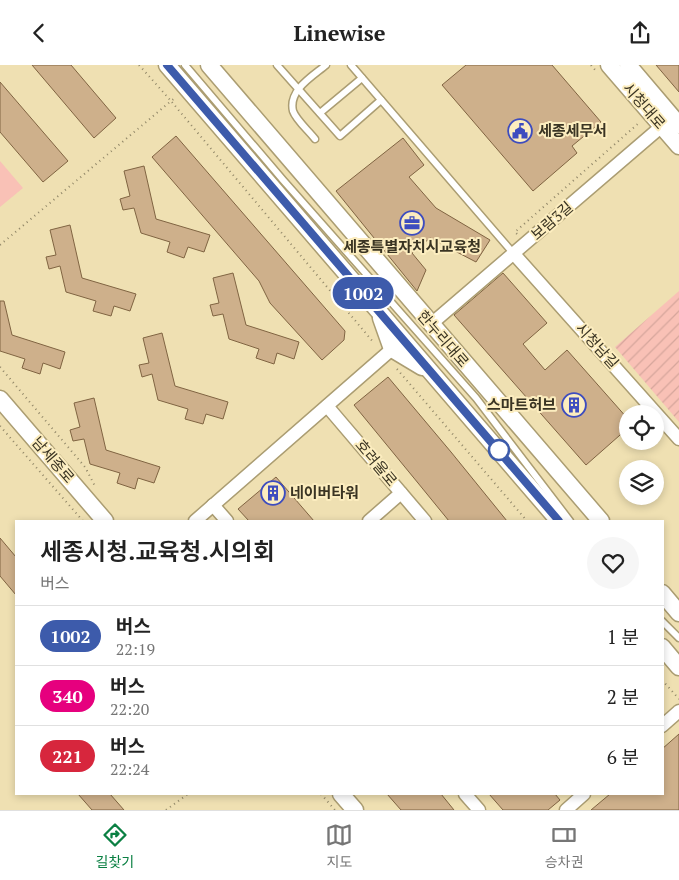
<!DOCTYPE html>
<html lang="ko">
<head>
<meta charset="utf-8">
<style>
  body { margin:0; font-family:"PT Serif","Noto Sans KR",serif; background:#f6f6f6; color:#222; height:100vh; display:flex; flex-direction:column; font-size:19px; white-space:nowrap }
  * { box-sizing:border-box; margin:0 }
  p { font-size:16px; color:#767676 }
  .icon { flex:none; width:28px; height:28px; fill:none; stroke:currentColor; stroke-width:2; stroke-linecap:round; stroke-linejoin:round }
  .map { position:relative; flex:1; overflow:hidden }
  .sheet { position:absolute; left:15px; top:455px; width:649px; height:275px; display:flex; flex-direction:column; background:#fff; border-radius:0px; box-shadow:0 2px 8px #0003 }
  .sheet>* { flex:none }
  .badge { padding:0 10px; border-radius:16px; font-size:18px; line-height:32px }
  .buttons { position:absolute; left:619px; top:340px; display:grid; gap:10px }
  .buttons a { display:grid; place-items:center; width:45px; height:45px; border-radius:50%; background:#fff; box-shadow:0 2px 8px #0003; font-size:25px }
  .map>.badge { position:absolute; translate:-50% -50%; box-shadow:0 0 0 2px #fff }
  .round { display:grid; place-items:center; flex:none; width:52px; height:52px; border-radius:26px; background:#f6f6f6 }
  .head { display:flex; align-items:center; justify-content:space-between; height:85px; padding:0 25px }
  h1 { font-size:24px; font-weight:600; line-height:38px }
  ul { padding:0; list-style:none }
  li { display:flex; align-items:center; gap:15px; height:60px; padding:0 25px; border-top:1px solid #e0e0e0 }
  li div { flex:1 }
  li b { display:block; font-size:19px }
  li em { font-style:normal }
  li .badge { min-width:55px; font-weight:700; text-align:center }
  header { display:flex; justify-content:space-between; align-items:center; height:65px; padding:0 25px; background:#fff; font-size:22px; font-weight:600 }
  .menu { display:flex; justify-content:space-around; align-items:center; height:70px; border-top:1px solid #e0e0e0; background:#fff; font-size:14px; color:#767676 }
  .menu a { display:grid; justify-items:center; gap:2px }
  .menu .selected { color:#0b8043 }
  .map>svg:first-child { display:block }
</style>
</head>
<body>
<header><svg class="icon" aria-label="back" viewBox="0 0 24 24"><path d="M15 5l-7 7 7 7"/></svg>Linewise<svg class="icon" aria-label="share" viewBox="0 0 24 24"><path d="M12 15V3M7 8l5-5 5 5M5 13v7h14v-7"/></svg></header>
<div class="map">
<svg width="679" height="745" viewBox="0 0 679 745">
  <defs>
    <pattern id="garden-furrows" width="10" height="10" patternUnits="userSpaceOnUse" patternTransform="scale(1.25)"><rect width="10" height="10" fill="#f9c1b6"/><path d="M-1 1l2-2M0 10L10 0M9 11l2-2" fill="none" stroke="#d6a69c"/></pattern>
  </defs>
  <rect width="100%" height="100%" fill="#efe0b2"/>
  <path fill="url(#garden-furrows)" d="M679,226v131l-64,-75z"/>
  <path fill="#f9c1b6" d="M0,96l23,27 -23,19z"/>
  <g fill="#ceb08b" stroke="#806442">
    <path d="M32,0h39l45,53 -22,20z"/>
    <path d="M466,0h86l49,57 -29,24 5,7 -44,38 -91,-106z"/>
    <path d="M656,0h23v27z"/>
    <path d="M0,17l68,79 -25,21 -43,-50z"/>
    <path d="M176,71l169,195 -1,9 -22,20 -52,-57 -11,-22 -107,-124z"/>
    <path d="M403,73l21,27 -15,12 27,31 54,32 -14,22 -46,-24 -18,15 14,17 -9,21 -81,-100z"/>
    <path d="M144,101l12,53 54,16 -6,17 -16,-5 -4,11 -17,-6 3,-10 -29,-9 -7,-25 -11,2 -3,-11 10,-3 -6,-25z"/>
    <path d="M70,160l12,53 54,16 -6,17 -16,-5 -3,10 -18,-5 3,-10 -30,-9 -6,-26 -11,3 -3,-12 10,-2 -6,-25z"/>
    <path d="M233,208l13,52 53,17 -5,17 -17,-6 -3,11 -18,-6 3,-9 -30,-10 -6,-25 -10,2 -3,-11 9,-2 -6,-25z"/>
    <path d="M503,208l44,50 -24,21 22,26 22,-20 61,69v9l-42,37 -132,-150z"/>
    <path d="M0,236h4l8,34 53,17 -5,17 -17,-6 -3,11 -18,-6 3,-9 -25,-8z"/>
    <path d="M162,268l13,53 53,16 -5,17 -17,-5 -3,10 -18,-5 3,-10 -30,-9 -6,-26 -10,3 -3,-12 10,-2 -6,-25z"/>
    <path d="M388,312l63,75 56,69h-58l-31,-38 -64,-78z"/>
    <path d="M94,333l12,52 54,17 -6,16 -16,-5 -3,11 -18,-6 3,-10 -30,-9 -6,-25 -11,2 -3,-11 10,-3 -6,-24z"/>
    <path d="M276,412l38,44h-65l-11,-12z"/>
    <path d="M0,473l16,19v38l-16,-19z"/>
    <path d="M679,669v76h-88l19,-16h52v-45z"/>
    <path d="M78,729h32l14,16h-32z"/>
    <path d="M387,729h54l13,16h-53z"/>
    <path d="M489,729h66l5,6 -12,10h-45z"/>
  </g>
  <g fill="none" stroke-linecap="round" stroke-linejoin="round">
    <g stroke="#ab9d72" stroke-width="9">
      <g id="service">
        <path d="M185,0l98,115 193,218 94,123"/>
        <path d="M277,0l63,71 41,-36"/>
        <path d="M351,0l163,189"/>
        <path d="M320,48l42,-35"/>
        <path d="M315,74c-6,-8 -19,-19 -22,-28 -5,-21 20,-35 33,-46"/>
        <path d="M662,556l17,17"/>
      </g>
    </g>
    <g stroke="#ab9d72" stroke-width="15">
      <g id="minor">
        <path d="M514,189l165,185"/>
        <path d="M430,260l239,-205"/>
        <path d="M327,341l98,115"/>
        <path d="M213,440l14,16"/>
        <path d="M195,456l197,-172"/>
        <path d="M369,456l32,-28"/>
        <path d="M662,661l17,-15"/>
        <path d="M465,729l14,16"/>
        <path d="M566,745l18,-16"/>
      </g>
    </g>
    <g stroke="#ab9d72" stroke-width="19">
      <g id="tertiary">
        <path d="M167,0l392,456"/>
        <path d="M209,0l392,456"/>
        <path d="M609,0l70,81"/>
        <path d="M628,0l51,60"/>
        <path d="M381,253l11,31 30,18"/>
        <path d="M0,334l105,122"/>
        <path d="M662,528l17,20"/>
        <path d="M662,582l17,20"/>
        <path d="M341,729l14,16"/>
      </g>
    </g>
    <g stroke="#908667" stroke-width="2" stroke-dasharray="1 4" stroke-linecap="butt">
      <path d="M139,0l32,36 5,-4"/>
      <path d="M591,0l5,6"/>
      <path d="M517,169l-2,-2 125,-110"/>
      <path d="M0,180l171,-144 203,242"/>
      <path d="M0,302l85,100 11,21"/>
      <path d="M397,304l130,152"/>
      <path d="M0,361l83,95"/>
      <path d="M662,615l17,19"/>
      <path d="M321,729l14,16"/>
      <path d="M166,745l22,-16"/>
    </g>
    <use href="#service" stroke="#fff" stroke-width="6"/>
    <use href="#minor" stroke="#fff" stroke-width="12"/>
    <use href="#tertiary" stroke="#fff" stroke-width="16"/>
  </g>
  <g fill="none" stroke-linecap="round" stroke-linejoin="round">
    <g stroke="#fff" stroke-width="11">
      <path id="line" d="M167,0l392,456"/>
    </g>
    <use href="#line" stroke="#3d5bab" stroke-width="8"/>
  </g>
  <defs>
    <g id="civic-ring" transform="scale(1.25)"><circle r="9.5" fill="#fcedbf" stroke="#3d4cbf" stroke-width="1.5"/><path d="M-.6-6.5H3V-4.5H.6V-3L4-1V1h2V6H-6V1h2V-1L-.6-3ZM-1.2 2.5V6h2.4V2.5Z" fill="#3d4cbf"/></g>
    <g id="office-ring" transform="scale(1.25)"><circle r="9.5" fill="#fcedbf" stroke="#3d4cbf" stroke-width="1.5"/><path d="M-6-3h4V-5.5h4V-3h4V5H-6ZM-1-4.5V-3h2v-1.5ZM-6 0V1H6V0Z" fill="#3d4cbf"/></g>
    <g id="building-ring" transform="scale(1.25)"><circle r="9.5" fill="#fcedbf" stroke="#3d4cbf" stroke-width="1.5"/><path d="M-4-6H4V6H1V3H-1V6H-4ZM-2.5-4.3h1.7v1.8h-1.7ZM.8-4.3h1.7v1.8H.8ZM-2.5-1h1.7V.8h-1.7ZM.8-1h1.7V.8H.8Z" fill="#3d4cbf"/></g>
  </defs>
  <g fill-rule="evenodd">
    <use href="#civic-ring" x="520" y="66"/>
    <use href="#office-ring" x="412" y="158"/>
    <use href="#building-ring" x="574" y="340"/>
    <use href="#building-ring" x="273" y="428"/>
  </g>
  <circle fill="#fff" stroke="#3d5bab" stroke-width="2.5" cx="499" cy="385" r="10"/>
  <g text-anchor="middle" stroke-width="4" stroke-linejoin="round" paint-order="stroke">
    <g font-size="15" fill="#3a3423" stroke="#fcedbf">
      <text transform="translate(644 41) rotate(49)" y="5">시청대로</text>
      <text transform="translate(552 156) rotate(-41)" y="5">보람3길</text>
      <text transform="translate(443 274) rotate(49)" y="5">한누리대로</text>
      <text transform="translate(597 281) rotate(48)" y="5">시청남길</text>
      <text transform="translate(53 395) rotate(49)" y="5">남세종로</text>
      <text transform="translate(376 398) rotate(50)" y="5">호려울로</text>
    </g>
    <g font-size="15" font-weight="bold" fill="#3a3423" stroke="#fcedbf" text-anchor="start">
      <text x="538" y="71">세종세무서</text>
      <text x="412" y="187" text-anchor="middle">세종특별자치시교육청</text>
      <text x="556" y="345" text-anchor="end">스마트허브</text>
      <text x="290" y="433">네이버타워</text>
    </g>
  </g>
</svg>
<div class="buttons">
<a><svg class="icon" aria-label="locate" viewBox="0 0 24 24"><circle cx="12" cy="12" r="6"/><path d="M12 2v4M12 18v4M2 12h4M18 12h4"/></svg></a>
<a><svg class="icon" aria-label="layers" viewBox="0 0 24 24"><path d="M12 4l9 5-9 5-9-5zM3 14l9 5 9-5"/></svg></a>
</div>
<b class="badge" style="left:363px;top:228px;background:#3d5bab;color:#fff">1002</b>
<section class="sheet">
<div class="head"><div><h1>세종시청.교육청.시의회</h1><p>버스</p></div><a class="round"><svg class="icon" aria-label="heart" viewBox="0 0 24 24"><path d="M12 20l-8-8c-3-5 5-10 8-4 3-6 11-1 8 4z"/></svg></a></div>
<ul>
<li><span class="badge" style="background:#3d5bab;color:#fff">1002</span><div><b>버스</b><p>22:19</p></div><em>1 분</em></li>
<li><span class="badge" style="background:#e6007e;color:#fff">340</span><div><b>버스</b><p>22:20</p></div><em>2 분</em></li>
<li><span class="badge" style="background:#d7263d;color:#fff">221</span><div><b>버스</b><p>22:24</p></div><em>6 분</em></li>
</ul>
</section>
</div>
<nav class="menu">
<a class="selected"><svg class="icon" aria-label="directions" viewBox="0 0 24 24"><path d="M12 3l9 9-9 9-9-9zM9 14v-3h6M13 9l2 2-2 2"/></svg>길찾기</a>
<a><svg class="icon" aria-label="map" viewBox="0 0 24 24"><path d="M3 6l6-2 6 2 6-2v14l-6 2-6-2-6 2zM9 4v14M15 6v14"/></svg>지도</a>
<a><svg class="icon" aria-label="tickets" viewBox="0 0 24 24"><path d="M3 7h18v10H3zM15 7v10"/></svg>승차권</a>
</nav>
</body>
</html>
